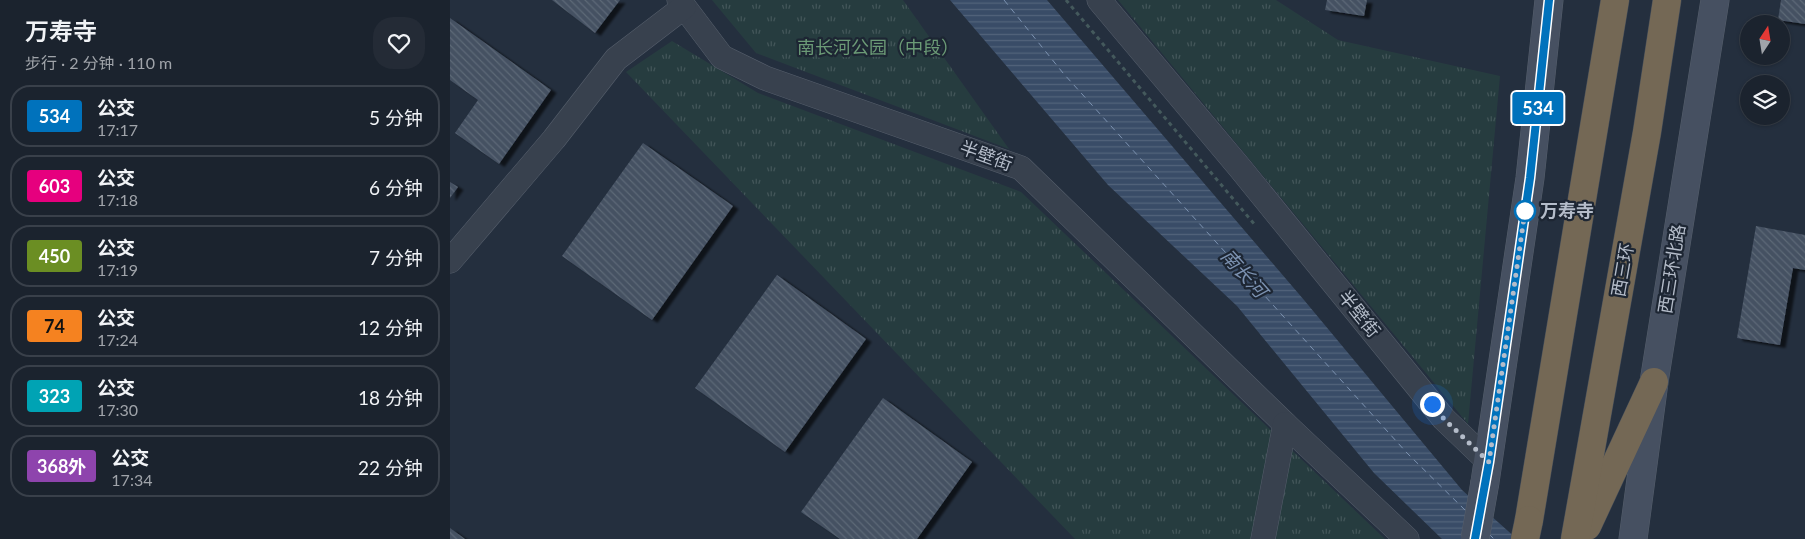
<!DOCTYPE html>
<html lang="zh">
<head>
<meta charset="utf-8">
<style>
  body { margin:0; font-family:Lato,"Noto Sans SC",sans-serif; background:#242b36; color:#f1f3f6; height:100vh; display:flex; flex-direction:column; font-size:19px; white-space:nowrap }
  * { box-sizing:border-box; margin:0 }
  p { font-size:16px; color:#a0a4aa }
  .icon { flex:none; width:28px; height:28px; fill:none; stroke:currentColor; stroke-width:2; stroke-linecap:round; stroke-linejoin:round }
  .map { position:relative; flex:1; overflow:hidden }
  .sheet { display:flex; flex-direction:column; background:#1b232e; width:450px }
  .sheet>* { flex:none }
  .badge { padding:0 10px; border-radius:4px; font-size:18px; line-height:32px }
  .needle { width:32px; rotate:12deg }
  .tools { position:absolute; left:1290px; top:15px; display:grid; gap:10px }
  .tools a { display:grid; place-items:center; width:50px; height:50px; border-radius:50%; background:#1b232e; box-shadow:0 1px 4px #0004,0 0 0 1px #39404a; font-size:25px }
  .you { position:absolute; width:25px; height:25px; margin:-12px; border:4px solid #fff; border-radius:50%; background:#1a73e8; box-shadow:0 0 0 8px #1a73e833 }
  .map>.badge { position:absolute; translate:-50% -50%; box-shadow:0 0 0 2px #fff }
  .round { display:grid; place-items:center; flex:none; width:52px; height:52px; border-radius:20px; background:#242b36 }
  .head { display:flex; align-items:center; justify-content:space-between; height:85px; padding:0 25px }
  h1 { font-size:24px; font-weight:600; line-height:38px }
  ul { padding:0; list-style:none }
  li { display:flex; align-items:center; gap:15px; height:62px; margin:0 10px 8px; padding:0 15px; border:2px solid #39404a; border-radius:20px }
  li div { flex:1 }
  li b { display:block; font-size:19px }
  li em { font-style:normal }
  li .badge { min-width:55px; font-weight:700; text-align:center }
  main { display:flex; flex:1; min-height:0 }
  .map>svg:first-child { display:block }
</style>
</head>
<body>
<main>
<section class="sheet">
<div class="head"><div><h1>万寿寺</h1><p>步行 · 2 分钟 · 110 m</p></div><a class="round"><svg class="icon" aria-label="heart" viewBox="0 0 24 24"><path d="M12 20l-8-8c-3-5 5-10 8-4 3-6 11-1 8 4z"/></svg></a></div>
<ul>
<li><span class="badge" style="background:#0072bc;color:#fff">534</span><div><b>公交</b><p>17:17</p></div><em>5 分钟</em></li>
<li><span class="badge" style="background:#e6007e;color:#fff">603</span><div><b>公交</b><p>17:18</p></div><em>6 分钟</em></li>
<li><span class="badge" style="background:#6b8e23;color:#fff">450</span><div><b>公交</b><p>17:19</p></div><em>7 分钟</em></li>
<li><span class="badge" style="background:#f58220;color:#111">74</span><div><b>公交</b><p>17:24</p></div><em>12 分钟</em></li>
<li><span class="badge" style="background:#00a3b4;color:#fff">323</span><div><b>公交</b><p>17:30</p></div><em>18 分钟</em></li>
<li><span class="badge" style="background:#8e44ad;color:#fff">368外</span><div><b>公交</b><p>17:34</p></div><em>22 分钟</em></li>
</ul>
</section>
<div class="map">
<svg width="1355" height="539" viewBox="0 0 1355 539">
  <defs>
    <pattern id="park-tufts" width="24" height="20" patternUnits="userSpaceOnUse" patternTransform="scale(1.25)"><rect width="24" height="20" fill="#263c3f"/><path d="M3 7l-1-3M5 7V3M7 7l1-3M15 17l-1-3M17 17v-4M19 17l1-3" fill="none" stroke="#435659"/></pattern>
    <pattern id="water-rules" width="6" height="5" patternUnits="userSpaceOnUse" patternTransform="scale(1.25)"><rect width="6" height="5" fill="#394c67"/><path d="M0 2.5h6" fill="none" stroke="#53647b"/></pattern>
    <pattern id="building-back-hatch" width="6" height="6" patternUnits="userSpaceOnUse" patternTransform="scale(1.25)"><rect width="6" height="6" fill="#455162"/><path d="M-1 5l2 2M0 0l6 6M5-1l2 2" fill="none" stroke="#5d6877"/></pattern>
    <filter id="shadow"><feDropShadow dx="5.5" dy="3" stdDeviation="1" flood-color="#0009"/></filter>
  </defs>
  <rect width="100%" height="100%" fill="#242f3e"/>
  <g fill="url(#park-tufts)">
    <path d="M262,0h191l106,149 -253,-96z"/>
    <path d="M668,0h158l62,40 162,36 -32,348z"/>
    <path d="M222,41l86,52 263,99 364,347h-310l-449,-467z"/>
  </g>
  <path fill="url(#water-rules)" d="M500,0h97l257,300 158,190 55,49h-75l-68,-66 -137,-167 -129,-121z"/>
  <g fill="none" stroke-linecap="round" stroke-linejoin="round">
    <g stroke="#7c92b1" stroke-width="1" stroke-dasharray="6 5" stroke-linecap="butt">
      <path d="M554,0l59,73 344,380 60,59"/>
      <path d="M1039,534l5,5"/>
    </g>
  </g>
  <g fill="url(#building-back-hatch)" filter="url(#shadow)">
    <path d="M102,0h68l-25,33z"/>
    <path d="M877,0h40l-3,16 -39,-6z"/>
    <path d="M1331,0h24v24l-27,-4z"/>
    <path d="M0,18l101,72 -52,74 -44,-31 23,-33 -28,-20z"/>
    <path d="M193,143l90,63 -81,114 -90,-64z"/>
    <path d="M0,182l8,5 -8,11z"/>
    <path d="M1306,226l49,9v35l-12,-2 -13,77 -43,-7z"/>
    <path d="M327,275l89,64 -81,113 -90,-64z"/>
    <path d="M433,398l89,64 -55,77h-77l-39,-27z"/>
    <path d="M0,528l15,11h-15z"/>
  </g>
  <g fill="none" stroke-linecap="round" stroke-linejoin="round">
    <g stroke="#565f6c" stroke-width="25">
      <g id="street">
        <path d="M229,0l43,57 43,21 256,90 264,256"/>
        <path d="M649,0l141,168 204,251 45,43"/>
        <path d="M0,261l104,-122 62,-80 68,-52"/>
        <path d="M813,539l22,-115 122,115"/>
      </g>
    </g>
    <g stroke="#565f6c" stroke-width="29">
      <g id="secondary">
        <path d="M1035,482l45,-304 19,-178"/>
        <path d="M1183,539l21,-157 61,-382"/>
      </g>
    </g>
    <g stroke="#434c59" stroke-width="29">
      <g id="highway">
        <path d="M1079,520l86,-520"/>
        <path d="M1137,526l67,-144"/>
        <path d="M1125,539l72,-407 20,-132"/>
      </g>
    </g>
    <path stroke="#44595c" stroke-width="3" stroke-dasharray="4 4" stroke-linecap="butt" d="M616,0l189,225"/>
    <use href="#street" stroke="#38414e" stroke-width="24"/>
    <use href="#secondary" stroke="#465061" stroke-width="28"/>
    <use href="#highway" stroke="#746855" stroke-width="28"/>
    <g stroke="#565f6c" stroke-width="29" stroke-linecap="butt">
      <path id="secondary-bridge" d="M1025,539l10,-57"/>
    </g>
    <g stroke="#434c59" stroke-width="29" stroke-linecap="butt">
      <path id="highway-bridge" d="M1075,539l4,-19"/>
    </g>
    <use href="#secondary-bridge" stroke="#465061" stroke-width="28"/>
    <use href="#highway-bridge" stroke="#746855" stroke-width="28"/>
  </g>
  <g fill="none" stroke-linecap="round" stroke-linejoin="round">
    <g stroke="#fff" stroke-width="11">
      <path id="line" d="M1025,539l14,-77 41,-284 19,-178"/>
    </g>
    <use href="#line" stroke="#0072bc" stroke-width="8"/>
    <path stroke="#b4bcc9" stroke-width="5" stroke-dasharray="0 9" d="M982,404l12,15 45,43 36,-251"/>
  </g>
  <circle fill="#fff" stroke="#0072bc" stroke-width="2.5" cx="1075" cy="211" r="10"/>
  <g text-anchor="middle" stroke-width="4.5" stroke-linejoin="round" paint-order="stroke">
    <g font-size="18" fill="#6b9a76" stroke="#1d2633">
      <text x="428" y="54">南长河公园（中段）</text>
    </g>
    <g font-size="18" fill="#b4bcc9" stroke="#1d2633">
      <text transform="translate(536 156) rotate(20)" y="6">半壁街</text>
      <text transform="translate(1222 269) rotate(-81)" y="6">西三环北路</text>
      <text transform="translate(1173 270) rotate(-80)" y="6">西三环</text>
      <text transform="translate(909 314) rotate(51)" y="6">半壁街</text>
    </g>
    <g font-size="18" font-weight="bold" fill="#b4bcc9" stroke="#1d2633" text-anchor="start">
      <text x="1090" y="217">万寿寺</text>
    </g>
    <g font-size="19" font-style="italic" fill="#7c92b1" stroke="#1d2633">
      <text transform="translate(794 273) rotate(48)" y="7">南长河</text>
    </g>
  </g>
</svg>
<div class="tools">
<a><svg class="needle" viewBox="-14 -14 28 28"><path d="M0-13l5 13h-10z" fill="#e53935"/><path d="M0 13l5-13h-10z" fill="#a0a4aa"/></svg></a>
<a><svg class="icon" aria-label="layers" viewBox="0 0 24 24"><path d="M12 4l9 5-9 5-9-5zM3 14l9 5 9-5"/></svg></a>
</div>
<div class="you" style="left:982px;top:404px"></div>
<b class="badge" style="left:1088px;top:108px;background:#0072bc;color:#fff">534</b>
</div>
</main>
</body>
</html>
